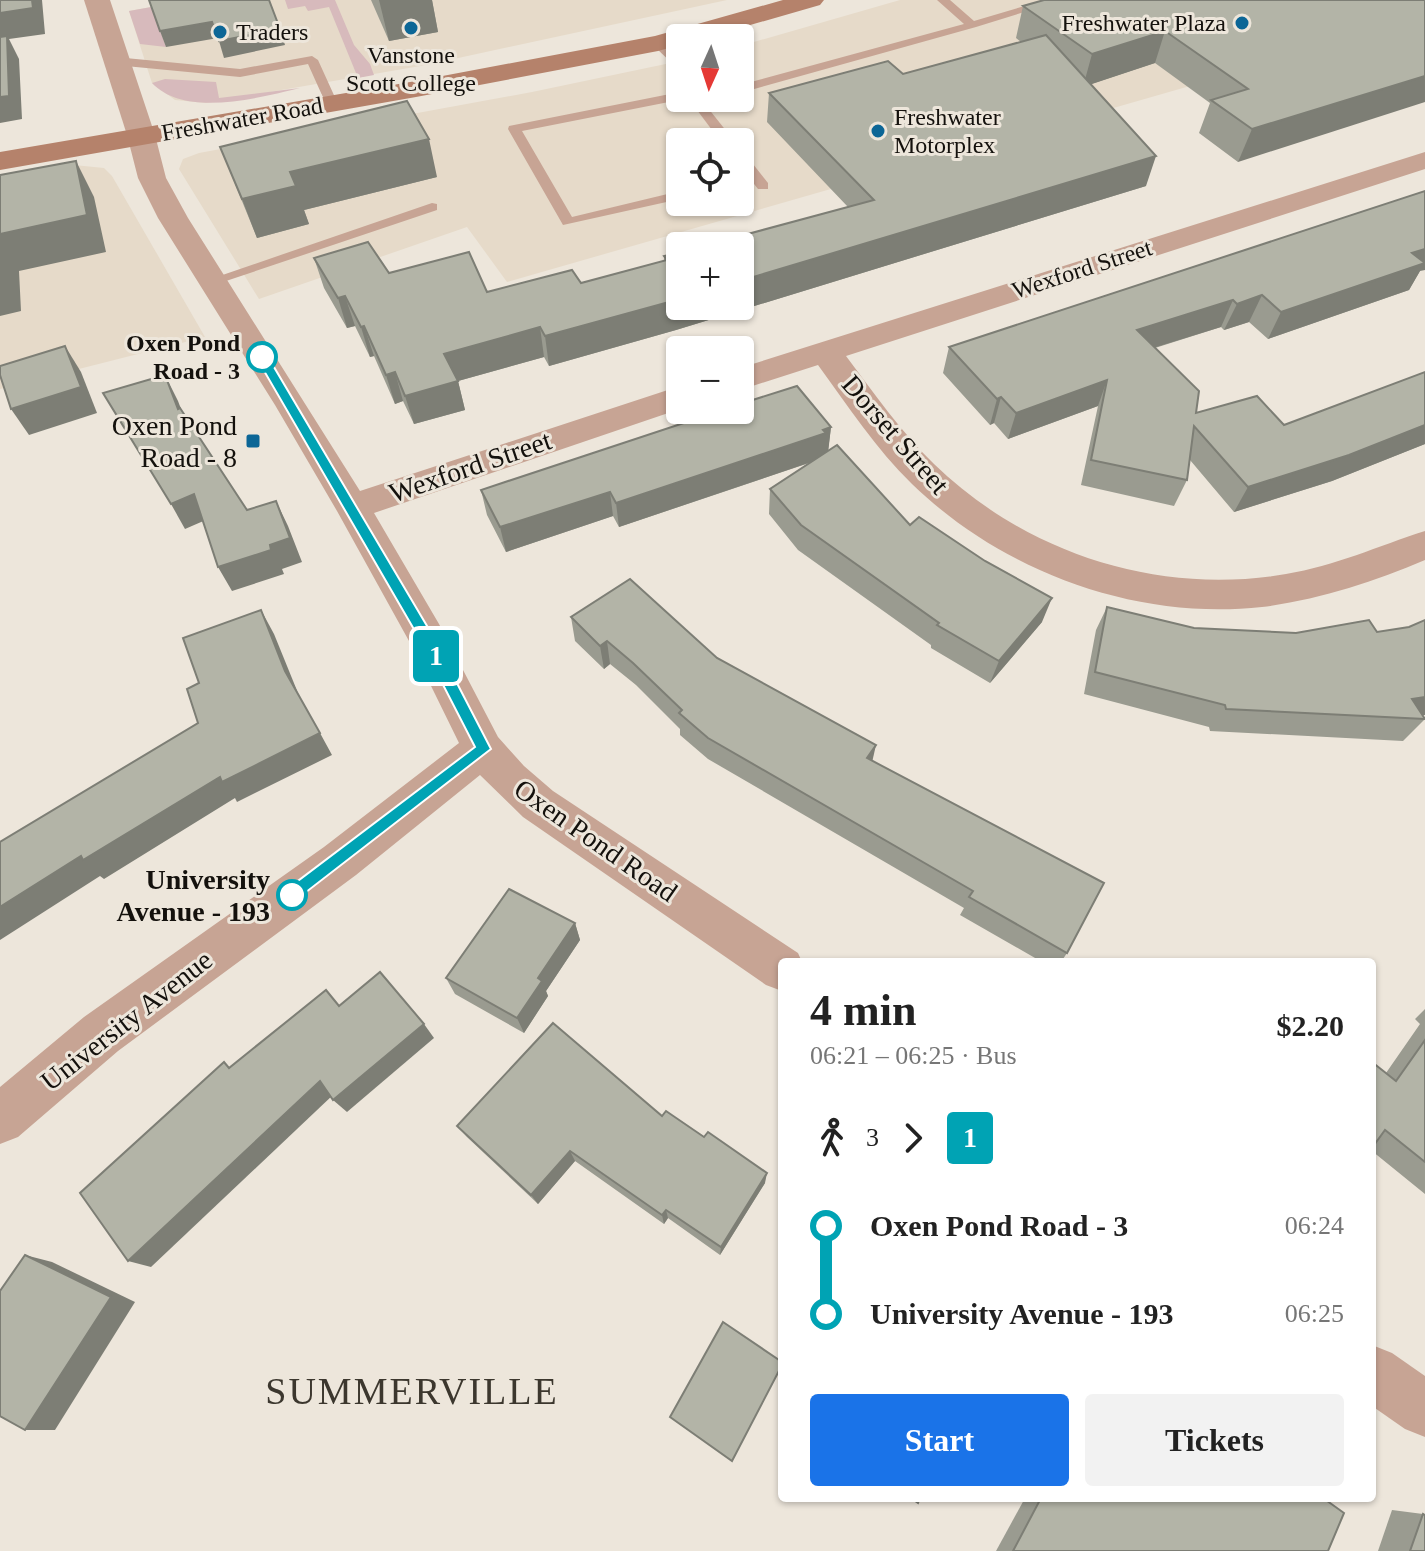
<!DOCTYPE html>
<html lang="en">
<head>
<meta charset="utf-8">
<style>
  body { margin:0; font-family:"Times New Roman",serif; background:#f2f2f2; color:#222; height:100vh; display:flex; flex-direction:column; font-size:30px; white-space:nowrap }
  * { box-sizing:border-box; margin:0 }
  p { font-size:26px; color:#767676 }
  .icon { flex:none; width:44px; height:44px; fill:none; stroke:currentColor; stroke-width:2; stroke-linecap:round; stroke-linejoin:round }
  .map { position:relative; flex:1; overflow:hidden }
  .sheet { position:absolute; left:778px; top:958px; width:598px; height:544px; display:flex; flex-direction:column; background:#fff; border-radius:8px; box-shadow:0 2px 6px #0004 }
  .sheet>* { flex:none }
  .badge { padding:0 16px; border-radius:6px; font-size:28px; line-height:52px }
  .needle { width:52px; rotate:183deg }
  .controls { position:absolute; left:666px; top:24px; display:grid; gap:16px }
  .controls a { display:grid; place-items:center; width:88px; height:88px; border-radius:8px; background:#fff; box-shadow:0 2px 6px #0004; font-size:40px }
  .map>.badge { position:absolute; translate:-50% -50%; box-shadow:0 0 0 4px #fff }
  .legs { display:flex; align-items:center; gap:12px; height:88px; padding:0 32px; font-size:26px }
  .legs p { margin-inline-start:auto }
  .overview { display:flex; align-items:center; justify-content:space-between; height:136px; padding:0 32px }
  h1 { font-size:44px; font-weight:800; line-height:60px }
  .cta { display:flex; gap:16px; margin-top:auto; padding:16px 32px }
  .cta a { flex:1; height:92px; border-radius:8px; background:#1a73e8; color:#fff; font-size:32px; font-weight:800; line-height:92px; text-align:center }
  .cta a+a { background:#f2f2f2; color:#222 }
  ul { padding:0 32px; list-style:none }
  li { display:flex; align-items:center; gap:28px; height:88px; font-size:30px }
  li i { display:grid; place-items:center; width:12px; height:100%; margin:0 10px; background:currentColor }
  li i::after { content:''; width:20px; height:20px; margin:-10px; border:6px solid; border-radius:50%; background:#fff }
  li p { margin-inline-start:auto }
  li:first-child i { background:linear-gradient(#0000 50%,currentColor 0) }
  li:last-child i { background:linear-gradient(currentColor 50%,#0000 0) }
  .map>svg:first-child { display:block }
</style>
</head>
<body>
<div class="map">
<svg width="1425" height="1551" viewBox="0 0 1425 1551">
  <rect width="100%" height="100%" fill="#ede6db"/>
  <g fill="#e6dac9" fill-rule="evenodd">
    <path d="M190,0h537l-301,65 -220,38 -31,-3 -23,-17 -23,-72z"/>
    <path d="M900,0h525l-176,69 -742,213 -40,-55 -208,72 -80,-130 4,-10 16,-6 333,-61 148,-31v37h60v-52zM680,142h60v60h-60z"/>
    <path d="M74,165l30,3 8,8 93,161 -205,52v-210z"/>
  </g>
  <g fill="#d7babc">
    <path d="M190,0l-33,21 9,26 -26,-3 -11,-33z"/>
    <path d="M285,0h50l19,45 16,19 4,11 -16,3 -29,-71 -21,4 -3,-5 -17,3z"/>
    <path d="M165,79l51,3 3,16 81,-10c-42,10 -115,30 -148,-5z"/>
  </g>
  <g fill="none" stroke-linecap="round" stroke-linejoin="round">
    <g fill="#c7a494" fill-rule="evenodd">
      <path d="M937,0h13l24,21 71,-21h18l-87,27 -236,66v-8l224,-61z"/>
      <path d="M654,40h8l18,20v11l-26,-25z"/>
      <path d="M312,56l6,4 20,44 -2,3 -10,-3 -18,-40 -68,13 -125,-12 -6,-4 6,-4 125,12z"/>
      <path d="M680,92v6l4,1 -162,32 50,86 108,-26v8l-117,26 -55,-96 1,-3z"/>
      <path d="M688,98h12l35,44h-14z"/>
      <path d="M740,153l5,1 23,29v6h-10l-18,-23z"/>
      <path d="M432,203l5,1v6l-220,74 -5,2 -7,-5z"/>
    </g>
    <g fill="#c7a494" fill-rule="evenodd">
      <path d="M141,127l10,2 4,6 11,43 22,40 172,273 320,-105v23l-306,104 65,111 59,113 26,29 29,25 245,162 4,9h-20v29l-16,-6 -243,-168 -43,-42 -124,100 -238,176 -100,86 -18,7v-57l84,-70 240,-170 135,-104 -50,-102 -72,-130 -62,-106 -117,-187 -20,-40 -11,-43 4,-6z"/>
      <path d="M1425,152v17l-579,187c28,37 55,76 88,108 93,90 225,132 352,110 49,-8 92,-28 139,-43v29c-52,22 -107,40 -163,47 -126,14 -259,-35 -350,-123 -36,-35 -64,-78 -94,-119l-78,25v-22z"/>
      <path d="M1372,1345l20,8 33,23v61l-20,-8 -33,-23z"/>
    </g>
    <path fill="#c7a494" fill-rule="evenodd" d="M84,0h26l45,135 -4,6 -10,3 -10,-3 -4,-6z"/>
    <path fill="#b5826b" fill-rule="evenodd" d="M783,0h41l-4,5 -115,33h-25v7l-22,6 -242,46 -416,73v-18l416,-71 239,-45z"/>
  </g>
  <g fill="#9a9b90">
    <path d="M371,0h61l6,32 -49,9z"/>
    <path d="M1425,0l-187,162 -39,-29 11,-30 -55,-40 -64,21 55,102 -470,144 -127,36 -5,-9 -86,24 7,29 -51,14 -11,-23 -8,3 -21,-48 -4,1 -15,-31 -8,2 -23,-40 -10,-30 173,34 94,-9 83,-22v-5l184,-49 -81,-85 2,-29 134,-19 118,-32 -5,-4 7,-32z"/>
    <path d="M220,147l217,30 -133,33 5,14 -52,14z"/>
    <path d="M1425,191l-5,80 -11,19 -141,49 -19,-17 -25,8 -3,-3 -66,21 41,65 88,12 141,-53v72l-93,37 -98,31 -44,-52 -3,20 -13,26 -93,-21 17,-79 -90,33 -14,-16 -4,2 -47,-52 6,-26z"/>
    <path d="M831,427l-3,24 82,74 132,97 -52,61 -59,-35v-3l-133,-95 -29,-36 1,-25 42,-27 -193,65 -6,-11 -107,36 -19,-37 -6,-25z"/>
    <path d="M1107,607l315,108 3,4 -22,22 -193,-10 -1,-4 -125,-33 12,-64z"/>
    <path d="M571,617l146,41 155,103 195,192 -6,9h-19l-82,-47 4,-7 -256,-149 -28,-24v-6l-44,-44 -26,-21 -6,5 -29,-28z"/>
    <path d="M575,923l5,17 -34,51 2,5 -24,37 -69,-39 -9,-16z"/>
    <path d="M1425,1009v185l-53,-43v-89l14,11 34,-49 -5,-5z"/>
    <path d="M662,1116l103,67 -45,72 -52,-37 -4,6 -89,-63 -37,43 -71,-67 -10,-11z"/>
    <path d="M1025,1498h298l5,53h-332z"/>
    <path d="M1392,1510l31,4 2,37h-47z"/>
  </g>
  <g fill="#7d7e75">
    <path d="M32,0h10l3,34 -36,5 10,20 3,60 -22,4v-110z"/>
    <path d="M379,0h53l6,32 -49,9z"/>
    <path d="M212,22l6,16 -52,9 -6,-16z"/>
    <path d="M280,29l5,16 -61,13 -5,-17z"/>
    <path d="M1165,31l-10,32 -72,24 9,-33z"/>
    <path d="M1425,76v26l-187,60 14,-33z"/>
    <path d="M429,139l8,38 -133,33 5,14 -52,14 -15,-39 48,-27z"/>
    <path d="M1156,156l-10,30 -470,144 -127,36 -4,-30 135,-37v7h60v-25z"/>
    <path d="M76,161l18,36 12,55 -87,19 2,40 -21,5v-82z"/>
    <path d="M1425,249v21l-5,1 -11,19 -141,49 13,-27 131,-59z"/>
    <path d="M1262,295l-13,27 -25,8 13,-26z"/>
    <path d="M345,296l10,30 -8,2 -9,-30z"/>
    <path d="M1233,300l-12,27 -94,29 10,-26z"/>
    <path d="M364,326l10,30 -4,1 -9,-30z"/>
    <path d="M540,327l4,30 -86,24 7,29 -51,14 -9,-28 39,-42z"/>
    <path d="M65,346l16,26 16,41 -68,22 -18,-26z"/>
    <path d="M395,372l8,29 -8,3 -9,-29z"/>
    <path d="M165,375l13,26 13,34 -13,-26z"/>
    <path d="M1107,380l-9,26 -90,33 8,-26z"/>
    <path d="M1001,397l-7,26 -4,2 7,-26z"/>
    <path d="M1425,425v19l-93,37 -98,31 14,-25z"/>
    <path d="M831,427l-3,26 -5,5 -204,69 -3,-24z"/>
    <path d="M610,492l3,24 -107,36 -6,-25z"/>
    <path d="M194,494l14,25 -23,10 -14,-25z"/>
    <path d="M276,501l12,25 14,36 -20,7 2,5 -52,17 -14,-24 52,-22z"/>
    <path d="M1052,598l-10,24 -52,61 9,-22z"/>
    <path d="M261,610l13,24 24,59 -13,-22z"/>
    <path d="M607,641l3,23 -6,5 -4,-23z"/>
    <path d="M1425,697v18l-19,3 6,-19z"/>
    <path d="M320,733l12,22 -95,47 -2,-4 -131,81 -4,-3 -100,64v-33l81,-51 139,-79z"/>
    <path d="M876,745l-5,22 -4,-9z"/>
    <path d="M575,923l5,17 -34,51 2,5 -24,37 -7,-15 21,-40z"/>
    <path d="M424,1024l10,14 -87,74 -14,-12z"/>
    <path d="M320,1081l14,13 -183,173 -23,-6z"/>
    <path d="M570,1151l5,10 -37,43 -7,-9z"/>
    <path d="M767,1173l-2,10 -45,72 1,-8z"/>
    <path d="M666,1210l2,8 -4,6 -2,-9z"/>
    <path d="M25,1255l27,7 83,40 -80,128h-30z"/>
  </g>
  <g fill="#b3b4a7" stroke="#7d7e75" stroke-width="2">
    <path d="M0,0h32l1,8 -33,5z"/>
    <path d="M149,0h120l11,29 -61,12 -7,-19 -52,9z"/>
    <path d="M1044,0h381v76l-173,53 -41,-29 37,-11 -83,-58 -73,23 -69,-48z"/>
    <path d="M1046,35l110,121 -416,125v-35h-37l171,-46 -105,-107 119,-32 15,13z"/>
    <path d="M7,36l2,60 -9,1v-60z"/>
    <path d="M407,101l22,38 -139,33 6,14 -54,13 -22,-52z"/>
    <path d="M76,161l11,54 -87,19v-59z"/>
    <path d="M1425,191v58l-13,4 13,10 -144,49 -19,-17 -25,9 -4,-4 -96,30 62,61 -3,22 61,-17 27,29 141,-53v53l-76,30 -101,32 -54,-61 -7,54 -96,-20 16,-80 -91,33 -15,-16 -4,2 -48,-52z"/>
    <path d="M368,242l21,31 80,-21 18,40 85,-22 9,13 86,-23 -3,-4 16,-4v47l-135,37 -5,-9 -96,27 14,27 -53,15 -10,-24 -9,3 -22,-49 -3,1 -16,-31 -7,2 -24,-40z"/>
    <path d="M65,346l16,41 -70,22 -11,-34v-9z"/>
    <path d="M165,375l13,34 2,-1 67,102 29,-9 14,37 -20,7 1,5 -53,17 -24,-73 -23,10 -68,-111z"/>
    <path d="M797,386l34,41 -8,3 3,3 -210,70 -6,-11 -110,35 -19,-37 242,-80h17v-6z"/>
    <path d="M837,445l73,80 9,-8 66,44 67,37 -53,63 -62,-36 2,-2 -138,-98 -31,-36z"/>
    <path d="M630,579l87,79 159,87 -9,13 237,125 -37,70 -98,-56 4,-6 -265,-153 -29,-25 3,-3 -49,-47 -26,-22 -7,5 -29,-29z"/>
    <path d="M1107,607l87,21 102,5 73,-13 8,12 32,-5 16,-7v77l-13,2 13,20 -199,-10 -1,-4 -130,-33z"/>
    <path d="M261,610l24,61 35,62 -98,49 -2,-5 -137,83 -2,-4 -81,51v-65l198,-119 -11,-34 12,-6 -16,-45z"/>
    <path d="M509,889l66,34 -37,55 4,3 -25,37 -71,-40z"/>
    <path d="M380,972l44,52 -91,76 -13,-19 -192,180 -48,-68 144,-131 5,6 97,-78 13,16z"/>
    <path d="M553,1023l109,93 4,-5 38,26 4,-5 59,41 -46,74 -55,-37 -4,5 -92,-64 -39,44 -74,-69z"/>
    <path d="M1425,1040v122l-40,-32 -13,18v-86l24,19z"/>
    <path d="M25,1255l86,42 -86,133 -25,-14v-125z"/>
    <path d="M723,1322l59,40v3l-50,96 -62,-44z"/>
    <path d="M911,1498h9l-2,5z"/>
    <path d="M1041,1498h282l21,15 -16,38h-315z"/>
    <path d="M1423,1514l2,1v36h-15z"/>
  </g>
  <path fill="#00a3b4" stroke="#fff" stroke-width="2" d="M258,355l10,2 162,274 61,118 -199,154 -6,-2 -2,-6 2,-5 189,-143 -56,-109 -163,-281z"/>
  <g fill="#0c6696" stroke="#ede6db" stroke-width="3">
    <circle cx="1242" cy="23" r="8"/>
    <circle cx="411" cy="28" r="8"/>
    <circle cx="220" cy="32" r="8"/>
    <circle cx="878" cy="131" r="8"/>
    <rect x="245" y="433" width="16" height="16" rx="4"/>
  </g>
  <g fill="#fff" stroke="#00a3b4" stroke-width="4">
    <circle cx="262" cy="357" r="14"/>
    <circle cx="292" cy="895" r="14"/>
  </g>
  <g text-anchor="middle" stroke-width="6" stroke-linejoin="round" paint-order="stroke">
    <g font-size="24" fill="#14110d" stroke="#ede6db" text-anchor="start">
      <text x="1226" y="31" text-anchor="end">Freshwater Plaza</text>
      <text x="236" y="40">Traders</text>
      <text x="411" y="63" text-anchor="middle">Vanstone<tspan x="411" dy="28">Scott College</tspan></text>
      <text x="894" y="125">Freshwater<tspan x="894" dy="28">Motorplex</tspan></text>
    </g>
    <g font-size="24" fill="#14110d" stroke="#ede6db">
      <text transform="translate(242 119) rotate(-10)" y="8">Freshwater Road</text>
      <text transform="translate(1082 269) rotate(-18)" y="8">Wexford Street</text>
    </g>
    <g font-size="24" font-weight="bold" fill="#14110d" stroke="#ede6db" text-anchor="end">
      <text x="240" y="351">Oxen Pond<tspan x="240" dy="28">Road - 3</tspan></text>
    </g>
    <g font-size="28" fill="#14110d" stroke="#ede6db" text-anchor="end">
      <text x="237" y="435">Oxen Pond<tspan x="237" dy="32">Road - 8</tspan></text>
    </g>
    <g font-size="28" fill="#14110d" stroke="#ede6db">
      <text transform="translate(896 434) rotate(49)" y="10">Dorset Street</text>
      <text transform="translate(470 466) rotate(-19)" y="10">Wexford Street</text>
      <text transform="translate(596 840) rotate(35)" y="10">Oxen Pond Road</text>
      <text transform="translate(126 1020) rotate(-38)" y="10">University Avenue</text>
    </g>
    <g font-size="28" font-weight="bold" fill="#14110d" stroke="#ede6db" text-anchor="end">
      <text x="270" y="889">University<tspan x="270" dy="32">Avenue - 193</tspan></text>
    </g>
    <g font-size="38" letter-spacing="2" fill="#3c372e" stroke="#ede6db">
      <text x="412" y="1404">SUMMERVILLE</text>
    </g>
  </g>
</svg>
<div class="controls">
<a><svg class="needle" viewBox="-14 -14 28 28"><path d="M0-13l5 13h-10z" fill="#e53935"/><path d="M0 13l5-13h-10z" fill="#767676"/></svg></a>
<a><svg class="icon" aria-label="locate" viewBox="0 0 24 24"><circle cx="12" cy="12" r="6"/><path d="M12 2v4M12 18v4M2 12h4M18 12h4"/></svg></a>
<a>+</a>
<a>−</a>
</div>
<b class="badge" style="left:436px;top:656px;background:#00a3b4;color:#fff">1</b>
<section class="sheet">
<div class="overview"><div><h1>4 min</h1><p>06:21 – 06:25 · Bus</p></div><b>$2.20</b></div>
<div class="legs"><svg class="icon" aria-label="walk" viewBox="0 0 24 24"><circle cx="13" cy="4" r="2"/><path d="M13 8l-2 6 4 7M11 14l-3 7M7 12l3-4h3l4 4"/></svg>3<svg class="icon" aria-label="forward" viewBox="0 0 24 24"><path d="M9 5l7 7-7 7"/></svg><b class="badge" style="background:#00a3b4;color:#fff">1</b></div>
<ul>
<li><i style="color:#00a3b4"></i><b>Oxen Pond Road - 3</b><p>06:24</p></li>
<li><i style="color:#00a3b4"></i><b>University Avenue - 193</b><p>06:25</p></li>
</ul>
<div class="cta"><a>Start</a><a>Tickets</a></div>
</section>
</div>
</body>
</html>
